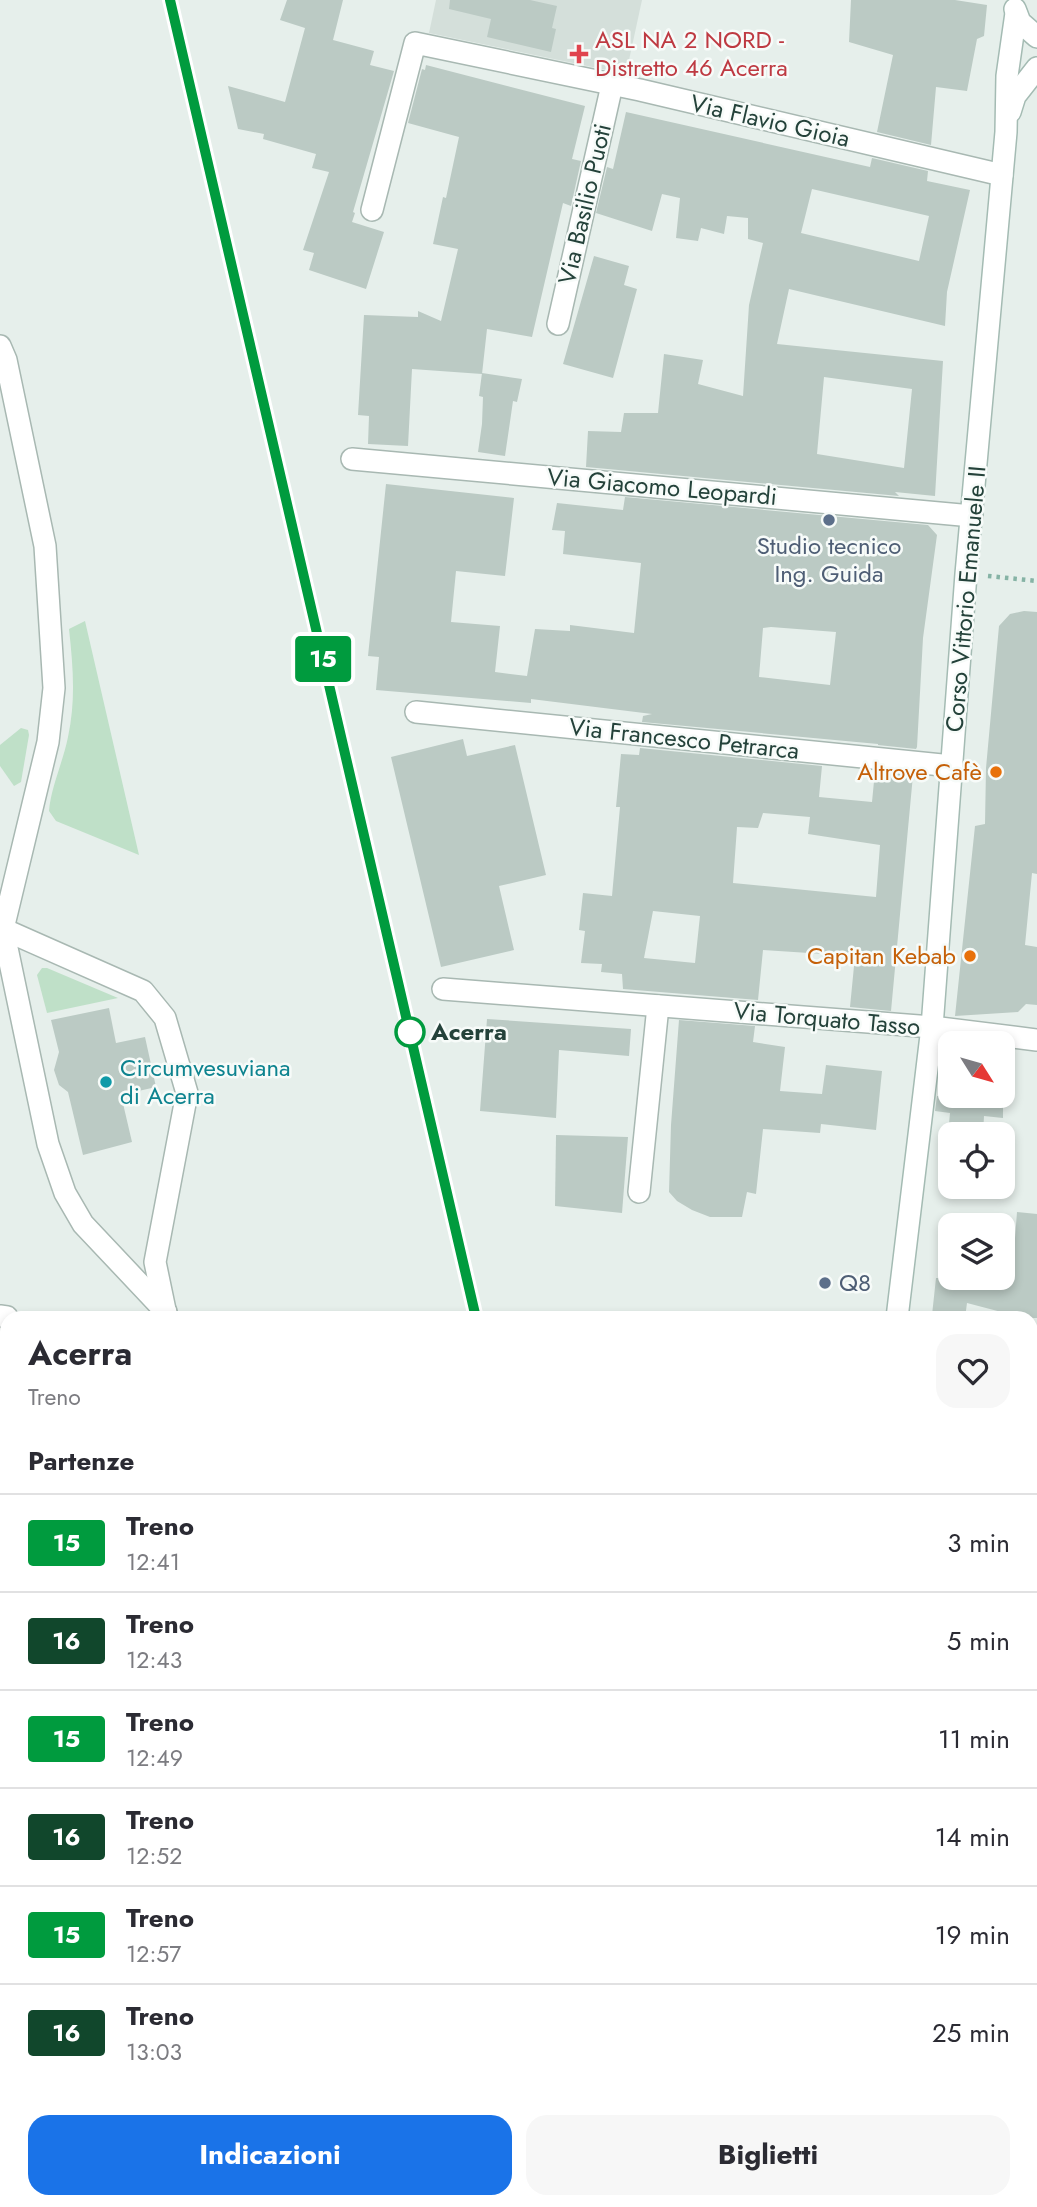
<!DOCTYPE html>
<html lang="it">
<head>
<meta charset="utf-8">
<style>
  body { margin:0; font-family:Jost,sans-serif; background:#f7f7f7; color:#2b2b33; height:100vh; display:flex; flex-direction:column; font-size:26px; white-space:nowrap }
  * { box-sizing:border-box; margin:0 }
  p { font-size:23px; color:#7c7c81 }
  .icon { flex:none; width:38px; height:38px; fill:none; stroke:currentColor; stroke-width:2; stroke-linecap:round; stroke-linejoin:round }
  .map { position:relative; flex:1; overflow:hidden }
  .side { position:absolute; left:0px; top:1311px; width:1038px; height:898px; display:flex; flex-direction:column; background:#fff; border-radius:21px 21px 0 0; box-shadow:0 4px 10px #0003 }
  .side>* { flex:none }
  .badge { padding:0 14px; border-radius:5px; font-size:24px; line-height:46px }
  .needle { width:46px; rotate:127deg }
  .tools { position:absolute; left:938px; top:1031px; display:grid; gap:14px }
  .tools a { display:grid; place-items:center; width:77px; height:77px; border-radius:14px; background:#fff; box-shadow:0 4px 10px #0003; font-size:35px }
  .map>.badge { position:absolute; translate:-50% -50%; box-shadow:0 0 0 4px #fff }
  h2 { padding:0 28px; font-size:26px; line-height:63px }
  .round { display:grid; place-items:center; flex:none; width:74px; height:74px; border-radius:21px; background:#f7f7f7 }
  .overview { display:flex; align-items:center; justify-content:space-between; height:119px; padding:0 28px }
  h1 { font-size:33px; font-weight:700; line-height:52px }
  .cta { display:flex; gap:14px; margin-top:auto; padding:14px 28px }
  .cta a { flex:1; height:80px; border-radius:21px; background:#1a73e8; color:#fff; font-size:28px; font-weight:700; line-height:80px; text-align:center }
  .cta a+a { background:#f7f7f7; color:#2b2b33 }
  ul { padding:0; list-style:none }
  li { display:flex; align-items:center; gap:21px; height:98px; padding:0 28px; border-top:2px solid #e1e1e2 }
  li div { flex:1 }
  li b { display:block; font-size:26px }
  li em { font-style:normal }
  li .badge { min-width:77px; font-weight:700; text-align:center }
  .map>svg:first-child { display:block }
</style>
</head>
<body>
<div class="map">
<svg width="1037" height="2207" viewBox="0 0 1037 2207">
  <rect width="100%" height="100%" fill="#e6efeb"/>
  <path fill="#d4dfda" d="M436,0h206l-16,74 -197,-41z"/>
  <g fill="#bfe0c8">
    <path d="M85,621l54,234 -83,-34 -7,-10c2,-24 14,-49 19,-74 8,-37 5,-71 1,-108z"/>
    <path d="M21,728l7,2 1,5 -8,47 -7,4 -14,-20v-21z"/>
    <path d="M42,968h5l71,30 -71,15 -10,-38z"/>
  </g>
  <g fill="#bbcac4" fill-rule="evenodd">
    <path d="M287,0h56l-10,40 41,11 -4,14 24,6 -41,141 2,1 -3,9 32,10 -18,57 -57,-19 5,-17 -11,-3 26,-78 -17,-4 4,-14 -53,-15 1,-5 -26,-5 -10,-43 57,16 20,-74 -25,-8z"/>
    <path d="M450,0h80l27,6 -5,22 4,1 -5,23 -64,-15 4,-18 -42,-10z"/>
    <path d="M851,0h104l32,5 -3,31 -7,3 -10,52 -31,-4 -5,58 -54,-13 16,-77 -44,-13z"/>
    <path d="M426,65l159,41 -13,53 9,2 -10,45 -8,-3 -31,134 -45,-8 -5,45 -70,-5 -4,77 -40,-2 1,-28 -11,-1 6,-100 54,2v-6l23,10 17,-72 -25,-5 10,-47 3,1 13,-61 -51,-14 14,-54 3,1z"/>
    <path d="M626,112l244,55 2,-9 56,13 -1,10 43,9 -23,102 -2,34 -156,-37 -12,55 166,17 -8,135 -40,-4 4,4 -313,-29 2,-36 33,1 3,-19h34l6,-59 39,6 -5,24 45,12 6,-91 14,-62 -15,-4v-21l-21,-2 -3,18 -23,-6 -3,13 -22,-3 4,-40 -18,-4 -10,37 -56,-18 11,-46 6,2zM812,189l117,27 -10,45 -118,-28zM824,377l88,12 -8,79 -87,-14z"/>
    <path d="M594,256l35,10 -5,19 13,4 -24,89 -50,-14z"/>
    <path d="M482,373l40,6 -5,23 -4,-1 -8,55 -27,-4 4,-28 1,-27 -4,-1z"/>
    <path d="M386,484l128,14 -9,78 -49,-5 -5,51 49,4 -5,46 32,4 8,-47 35,2v-6l64,8 7,-70 -78,-9 2,-23 -13,-1 5,-27 66,7 2,-13 303,28 9,10 -14,103 -6,109 -1,2 -38,-4v-1l-236,-22 1,-6 9,-2 -121,-15v4l-155,-13 3,-33 -11,-1zM771,627l65,5 -6,53 -71,-8 4,-49z"/>
    <path d="M1024,611l13,1v262l-5,-1 -7,72 12,2v58l-11,-1 -8,8 -63,4 20,-190 10,-2 1,-56 13,-142 11,-12z"/>
    <path d="M463,739l4,17 48,-11 31,130 -47,11 15,64 -73,17 -50,-210z"/>
    <path d="M640,748l182,18 -3,31 53,5 3,-31 38,4 -22,236 -41,-4 5,-51 -92,-6 -5,50 -135,-11 -1,-15 -21,-2 1,-8 -21,-1 4,-32 -6,-1 4,-37 29,3 8,-89h-4l5,-53 18,1zM763,813l47,4 -2,17 72,11 -4,52 -143,-14 4,-56 21,1zM653,911l47,5 -5,47 -51,-5z"/>
    <path d="M109,1008l7,35 29,-6 11,50 -35,8 11,47 -49,13 -15,-63 -9,-7 -5,-15 5,-18 -8,-32z"/>
    <path d="M487,1019l144,10 -2,27 -70,-6 -3,68 -76,-7z"/>
    <path d="M679,1020l76,6 -2,16 32,5 -5,44 42,3 4,-29 56,6 -6,59 -55,-6 -1,9 -57,-4 -7,65 -9,-2 -5,25h-32l-18,-7 -15,-9 -8,-9 2,-67z"/>
    <path d="M937,1096h66v22l-19,-2 -1,18h-35l2,-21 -15,-2z"/>
    <path d="M556,1135l72,2 -6,76 -67,-7z"/>
    <path d="M1017,1212l20,2v104h-28v-4l-42,-11 -2,15 -33,-3 4,-37h76z"/>
  </g>
  <g fill="none" stroke-linecap="round" stroke-linejoin="round">
    <g stroke="#a8b8b2" stroke-width="24">
      <g id="minor">
        <path d="M372,210l43,-167 225,47 362,85"/>
        <path d="M558,324l54,-239"/>
        <path d="M0,346l6,14 39,186 9,142 -6,54 -45,187 45,215 17,49 18,31 83,88"/>
        <path d="M352,459l620,57"/>
        <path d="M416,712l536,54"/>
        <path d="M3,929l140,62 22,27 22,75 -32,169 10,48"/>
        <path d="M443,989l489,38 105,13"/>
        <path d="M639,1192l19,-186"/>
        <path d="M0,1316l7,1"/>
        <path d="M1031,1864l6,1"/>
        <path d="M1031,1956l6,1"/>
        <path d="M0,1986l7,-1"/>
        <path d="M1031,2151l6,1"/>
        <path d="M524,2202l4,5"/>
        <path d="M134,2207l20,-5"/>
      </g>
    </g>
    <g stroke="#a4bbb3" stroke-width="24">
      <g id="secondary">
        <path d="M1015,9l5,13 17,15"/>
        <path d="M1010,112l5,-16 22,-28"/>
        <path d="M897,1318l35,-291 34,-453 40,-442 1,-56 9,-63"/>
        <path d="M818,2207l1,-5"/>
      </g>
    </g>
    <path stroke="#86b3a5" stroke-width="4.5" stroke-dasharray="3.5 5" stroke-linecap="butt" d="M988,576l49,5"/>
    <use href="#minor" stroke="#fff" stroke-width="21"/>
    <use href="#secondary" stroke="#fff" stroke-width="21"/>
  </g>
  <g fill="none" stroke-linecap="round" stroke-linejoin="round">
    <g stroke="#fff" stroke-width="16">
      <path id="line" d="M170,0l306,1318"/>
    </g>
    <use href="#line" stroke="#009b3e" stroke-width="10"/>
  </g>
  <path fill="#e0444e" stroke="#f7fbf9" stroke-width="2.5" d="M575.5 43.5h7v7h7v7h-7v7h-7v-7h-7v-7h7z"/>
  <g fill="#5c6f8a" stroke="#f7fbf9" stroke-width="2.5">
    <circle cx="829" cy="520" r="7"/>
    <circle cx="825" cy="1283" r="7"/>
  </g>
  <g fill="#e8710a" stroke="#f7fbf9" stroke-width="2.5">
    <circle cx="996" cy="772" r="7"/>
    <circle cx="970" cy="956" r="7"/>
  </g>
  <circle fill="#fff" stroke="#009b3e" stroke-width="3.5" cx="410" cy="1032" r="14"/>
  <circle fill="#0f9aa8" stroke="#f7fbf9" stroke-width="2.5" cx="106" cy="1082" r="7"/>
  <g text-anchor="middle" stroke-width="5" stroke-linejoin="round" paint-order="stroke">
    <g font-size="24" fill="#be3a42" stroke="#f7fbf9" text-anchor="start">
      <text x="595" y="48">ASL NA 2 NORD -<tspan x="595" dy="28">Distretto 46 Acerra</tspan></text>
    </g>
    <g font-size="24" fill="#24423a" stroke="#f7fbf9">
      <text transform="translate(770 121) rotate(13)" y="8">Via Flavio Gioia</text>
      <text transform="translate(585 204) rotate(-77)" y="8">Via Basilio Puoti</text>
      <text transform="translate(662 487) rotate(5)" y="8">Via Giacomo Leopardi</text>
      <text transform="translate(966 599) rotate(-85)" y="8">Corso Vittorio Emanuele II</text>
      <text transform="translate(684 739) rotate(6)" y="8">Via Francesco Petrarca</text>
      <text transform="translate(827 1019) rotate(5)" y="8">Via Torquato Tasso</text>
    </g>
    <g font-size="24" fill="#4e5e75" stroke="#f7fbf9">
      <text x="829" y="554">Studio tecnico<tspan x="829" dy="28">Ing. Guida</tspan></text>
      <text x="839" y="1291" text-anchor="start">Q8</text>
    </g>
    <g font-size="24" fill="#c56008" stroke="#f7fbf9" text-anchor="end">
      <text x="982" y="780">Altrove Cafè</text>
      <text x="956" y="964">Capitan Kebab</text>
    </g>
    <g font-size="24" font-weight="bold" fill="#24423a" stroke="#f7fbf9" text-anchor="start">
      <text x="431" y="1040">Acerra</text>
    </g>
    <g font-size="24" fill="#0d838f" stroke="#f7fbf9" text-anchor="start">
      <text x="120" y="1076">Circumvesuviana<tspan x="120" dy="28">di Acerra</tspan></text>
    </g>
  </g>
</svg>
<div class="tools">
<a><svg class="needle" viewBox="-14 -14 28 28"><path d="M0-13l5 13h-10z" fill="#e53935"/><path d="M0 13l5-13h-10z" fill="#7c7c81"/></svg></a>
<a><svg class="icon" aria-label="locate" viewBox="0 0 24 24"><circle cx="12" cy="12" r="6"/><path d="M12 2v4M12 18v4M2 12h4M18 12h4"/></svg></a>
<a><svg class="icon" aria-label="layers" viewBox="0 0 24 24"><path d="M12 4l9 5-9 5-9-5zM3 14l9 5 9-5"/></svg></a>
</div>
<b class="badge" style="left:323px;top:659px;background:#009b3e;color:#fff">15</b>
<section class="side">
<div class="overview"><div><h1>Acerra</h1><p>Treno</p></div><a class="round"><svg class="icon" aria-label="heart" viewBox="0 0 24 24"><path d="M12 20l-8-8c-3-5 5-10 8-4 3-6 11-1 8 4z"/></svg></a></div>
<h2>Partenze</h2>
<ul>
<li><span class="badge" style="background:#009b3e;color:#fff">15</span><div><b>Treno</b><p>12:41</p></div><em>3 min</em></li>
<li><span class="badge" style="background:#11472c;color:#fff">16</span><div><b>Treno</b><p>12:43</p></div><em>5 min</em></li>
<li><span class="badge" style="background:#009b3e;color:#fff">15</span><div><b>Treno</b><p>12:49</p></div><em>11 min</em></li>
<li><span class="badge" style="background:#11472c;color:#fff">16</span><div><b>Treno</b><p>12:52</p></div><em>14 min</em></li>
<li><span class="badge" style="background:#009b3e;color:#fff">15</span><div><b>Treno</b><p>12:57</p></div><em>19 min</em></li>
<li><span class="badge" style="background:#11472c;color:#fff">16</span><div><b>Treno</b><p>13:03</p></div><em>25 min</em></li>
</ul>
<div class="cta"><a>Indicazioni</a><a>Biglietti</a></div>
</section>
</div>
</body>
</html>
